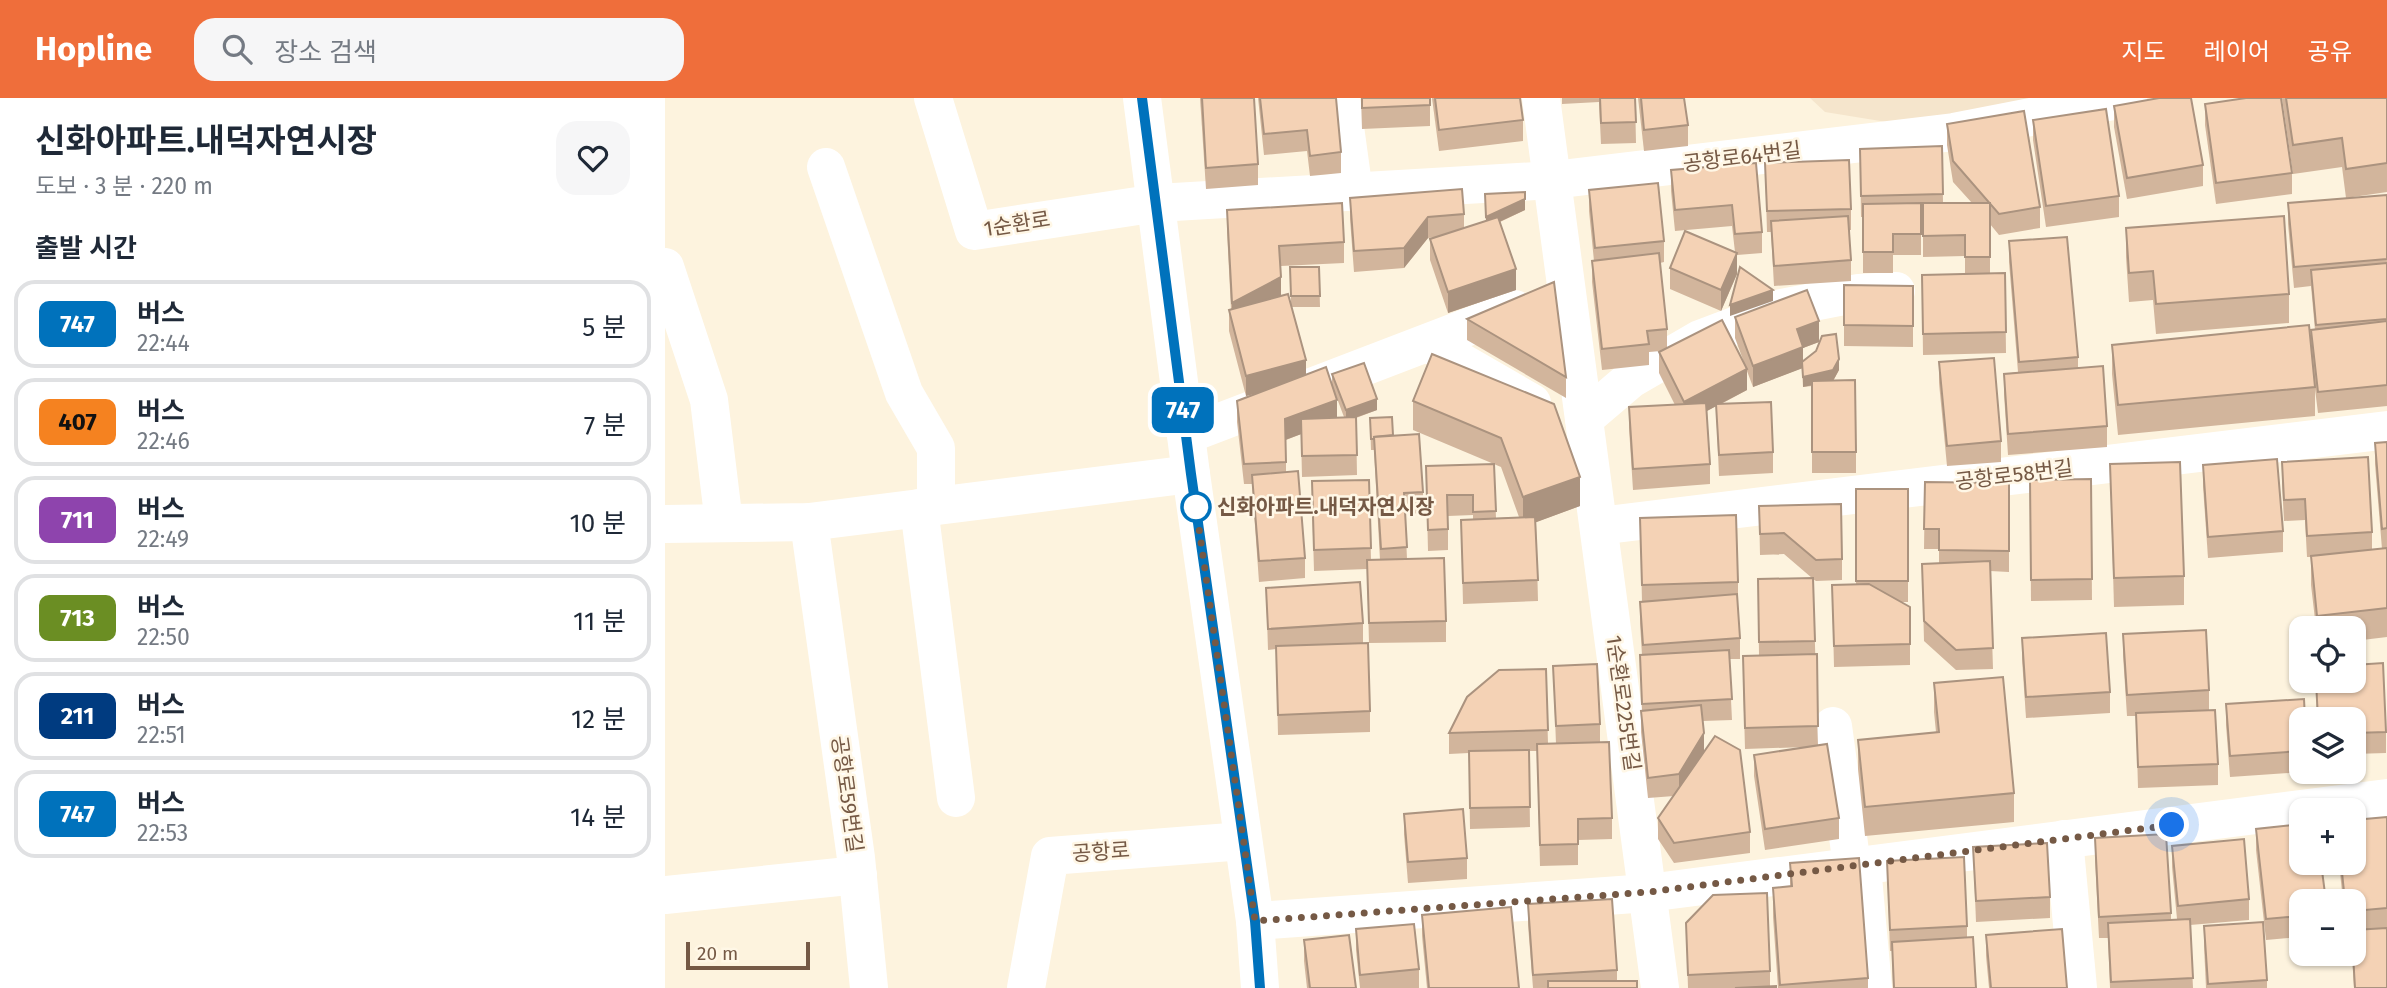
<!DOCTYPE html>
<html lang="ko">
<head>
<meta charset="utf-8">
<style>
  body { margin:0; font-family:"Fira Sans","Noto Sans KR",sans-serif; background:#f6f6f7; color:#1f2937; height:100vh; display:flex; flex-direction:column; font-size:26px; white-space:nowrap }
  * { box-sizing:border-box; margin:0 }
  p { font-size:23px; color:#747a83 }
  .icon { flex:none; width:38px; height:38px; fill:none; stroke:currentColor; stroke-width:2; stroke-linecap:round; stroke-linejoin:round }
  .map { position:relative; flex:1; overflow:hidden }
  .drawer { display:flex; flex-direction:column; background:#fff; width:665px }
  .drawer>* { flex:none }
  .badge { padding:0 14px; border-radius:10px; font-size:24px; line-height:46px }
  .tools { position:absolute; left:1624px; top:518px; display:grid; gap:14px }
  .tools a { display:grid; place-items:center; width:77px; height:77px; border-radius:14px; background:#fff; box-shadow:0 2px 5px #0004; font-size:35px }
  .scale { position:absolute; left:21px; bottom:18px; width:124px; box-sizing:border-box; padding-left:7px; border:4px solid #755945; border-top:0; font-size:19px; line-height:24px; white-space:nowrap; color:#755945; -webkit-text-stroke:5px #fff7e6; paint-order:stroke }
  .you { position:absolute; width:35px; height:35px; margin:-18px; border:5px solid #fff; border-radius:50%; background:#1a73e8; box-shadow:0 0 0 10px #1a73e833 }
  .map>.badge { position:absolute; translate:-50% -50%; box-shadow:0 0 0 4px #fff }
  h2 { padding:0 35px; font-size:26px; line-height:63px }
  .round { display:grid; place-items:center; flex:none; width:74px; height:74px; border-radius:21px; background:#f6f6f7 }
  .headline { display:flex; align-items:center; justify-content:space-between; height:119px; padding:0 35px }
  h1 { font-size:33px; font-weight:700; line-height:52px }
  ul { padding:0; list-style:none }
  li { display:flex; align-items:center; gap:21px; height:88px; margin:0 14px 10px; padding:0 21px; border:4px solid #e0e1e3; border-radius:21px }
  li div { flex:1 }
  li b { display:block; font-size:26px }
  li em { font-style:normal }
  li .badge { min-width:77px; font-weight:700; text-align:center }
  header { display:flex; align-items:center; gap:42px; box-sizing:border-box; height:98px; padding:0 35px; background:#ef6e3b; color:#fff }
  header strong { font-size:33px }
  nav { display:flex; gap:38px; margin-inline-start:auto; font-size:24px }
  .search { width:490px; height:63px; background:#f6f6f7; display:flex; align-items:center; gap:18px; box-sizing:border-box; padding:0 24px; border-radius:21px; color:#747a83; font-size:26px }
  main { display:flex; flex:1; min-height:0 }
  .map>svg:first-child { display:block }
</style>
</head>
<body>
<header>
<strong>Hopline</strong>
<div class="search"><svg class="icon" aria-label="search" viewBox="0 0 24 24"><circle cx="10" cy="10" r="6"/><path d="M15 15l6 6"/></svg>장소 검색</div>
<nav><a>지도</a><a>레이어</a><a>공유</a></nav>
</header>
<main>
<section class="drawer">
<div class="headline"><div><h1>신화아파트.내덕자연시장</h1><p>도보 · 3 분 · 220 m</p></div><a class="round"><svg class="icon" aria-label="heart" viewBox="0 0 24 24"><path d="M12 20l-8-8c-3-5 5-10 8-4 3-6 11-1 8 4z"/></svg></a></div>
<h2>출발 시간</h2>
<ul>
<li><span class="badge" style="background:#0072bc;color:#fff">747</span><div><b>버스</b><p>22:44</p></div><em>5 분</em></li>
<li><span class="badge" style="background:#f58220;color:#111">407</span><div><b>버스</b><p>22:46</p></div><em>7 분</em></li>
<li><span class="badge" style="background:#8e44ad;color:#fff">711</span><div><b>버스</b><p>22:49</p></div><em>10 분</em></li>
<li><span class="badge" style="background:#6b8e23;color:#fff">713</span><div><b>버스</b><p>22:50</p></div><em>11 분</em></li>
<li><span class="badge" style="background:#003b80;color:#fff">211</span><div><b>버스</b><p>22:51</p></div><em>12 분</em></li>
<li><span class="badge" style="background:#0072bc;color:#fff">747</span><div><b>버스</b><p>22:53</p></div><em>14 분</em></li>
</ul>
</section>
<div class="map">
<svg width="1722" height="890" viewBox="0 0 1722 890">
  <rect width="100%" height="100%" fill="#fdf3de"/>
  <path fill="#f5e5cc" d="M1145,0h235l-140,27 -80,-13z"/>
  <g fill="none" stroke-linecap="round" stroke-linejoin="round">
    <g stroke="#fff" stroke-width="38">
      <path d="M268,0l41,133 183,-28 396,-23 401,-48 174,-34"/>
      <path d="M477,0l49,376 64,447 5,67"/>
      <path d="M676,0l13,94"/>
      <path d="M876,0l119,890"/>
      <path d="M161,69l78,226 32,55v58"/>
      <path d="M0,169l44,133 15,123"/>
      <path d="M763,245l104,60"/>
      <path d="M919,321l47,-40 69,-40 82,-31 77,-15 37,-2"/>
      <path d="M521,337l329,-126"/>
      <path d="M254,410l37,290"/>
      <path d="M144,424l47,336 13,130"/>
      <path d="M0,426l144,-2 382,-48"/>
      <path d="M934,428l788,-96"/>
      <path d="M1168,628l19,140"/>
      <path d="M1399,741l14,149"/>
      <path d="M1197,768l11,122"/>
      <path d="M0,797l193,-20"/>
      <path d="M590,823l393,-28 739,-95"/>
      <path d="M361,890l24,-132 193,-15"/>
    </g>
  </g>
  <g fill="#d2b59c">
    <path d="M535,0h54l4,66v21l-52,4z"/>
    <path d="M593,0h78l5,54v21l-31,3 -3,-25 -43,4z"/>
    <path d="M696,0h69v28l-68,3z"/>
    <path d="M767,0h88l3,22v21l-84,10z"/>
    <path d="M897,0h73l1,45 -35,1 -2,-42 -37,2z"/>
    <path d="M973,0h46l4,27v21l-44,5z"/>
    <path d="M1617,0h105v94l-41,6 -4,-31 -49,7z"/>
    <path d="M1540,6l87,69v21l-76,10 -11,-79z"/>
    <path d="M1449,8l89,59v21l-76,13 -13,-72z"/>
    <path d="M1368,22l86,76v21l-73,10 -13,-87z"/>
    <path d="M1282,26l93,83v21l-41,7 -9,-11v49h15l1,80 -83,2 -1,-80 43,-1v-18l-42,1v-42h-2v40h-28v18h-30v-56h-2l-1,-68 82,-3 1,57h29l-19,-21 -6,-37z"/>
    <path d="M1091,65l6,69v21l-25,2v19l-16,37 -51,-22v-21l65,-16 -3,-26 -57,5 -4,-40v-21z"/>
    <path d="M1100,65l86,46v21h-2l2,30v21l-77,5 -3,-54h-4z"/>
    <path d="M924,92l75,51v21l-4,1 7,66v19l78,17 -10,-27v-21l84,25 -16,6v13l36,9 -6,11 23,71v21h-44v-87l-9,1 -1,-19 -49,19 -6,-16v19l-26,14 52,48v21l-54,3 -3,-70 -9,5 3,53v20l-77,6 -4,-62v-21l46,-2 -16,-32v-21l2,-1 -12,1v13l-47,5 -10,-88v-21h2l-5,-50z"/>
    <path d="M820,96l40,16 -25,12 16,68 -68,23 -18,-53v-21l6,-2 -8,1 -24,30 -50,4 -4,-53v-21l114,16v14l22,-7z"/>
    <path d="M1722,97v211l-69,7 -3,-24v27l-197,19 -6,-61v-29l199,-3v-12h4l-4,-44 -17,2 -6,-64v-21z"/>
    <path d="M562,112l117,32v21l-63,3v30l10,6 -1,-35h29l1,40h-28l14,68 31,43 7,-1 -12,-32v-11l45,36 -21,8 1,57 -55,2 -1,-43 -15,6v32l19,86v20l-46,4 -7,-98h-8l-7,-62v-21l21,-8 -12,3 -17,-65v-21l2,-1 -4,-78z"/>
    <path d="M1461,130l163,66v29l-133,11 -3,-34 -24,2 -3,-45z"/>
    <path d="M1344,143l69,116v11l29,58v21l-99,8 -4,-61v-20l14,-2 -9,-110z"/>
    <path d="M1179,187l69,1v61l-69,-1z"/>
    <path d="M802,221l99,58v21l-99,-58z"/>
    <path d="M767,256l148,152 -44,16 2,79 -75,3 -2,-84 12,-1v-4l-25,1v34l-20,1 -2,-85 68,-2 2,54 23,-1 -18,-50 -88,-37v-29z"/>
    <path d="M1274,264l62,79v21l-54,4 -8,-83z"/>
    <path d="M705,320l23,17 30,57v21l-18,1 2,45 39,62v21l-77,1 -2,-74 -53,2 -2,-69 57,-22 2,80h9l-6,-110h-3z"/>
    <path d="M1722,344v195l-33,4v-13h-38l-5,-43v-28h-4l-2,-37 -21,1 -2,-38v-21l90,70v18l10,-1 -7,-85v-21z"/>
    <path d="M1445,366l74,112v29l-70,2z"/>
    <path d="M1538,367l80,66v21l-75,6 -5,-72z"/>
    <path d="M1426,381l1,121 -61,1 -1,-121z"/>
    <path d="M1260,384l84,1v89l-19,-1 3,98 -37,1 -32,-29 -2,-77 17,-1v-14h-15z"/>
    <path d="M1191,391h52v113h-8l10,5v58l-76,2 -2,-82 24,-1z"/>
    <path d="M1094,408l83,53v21l-26,1 -3,-2 5,167 21,72v21l-74,11 -11,-74v-21l52,-8 -61,2 -2,-72 16,-22 -1,-76 54,-1 -28,-24 -24,1z"/>
    <path d="M975,420l98,64v21h-1l3,35v21h-11l3,61 -29,1 1,31 46,80v21l-76,10 -16,-24v-21l16,-22 -26,2 -7,-66v-21h1l-2,-56h2l-2,-32v-21h2z"/>
    <path d="M601,490l97,35v20l7,68v21l-92,3 -2,-86 -8,1z"/>
    <path d="M1458,536l86,56v20l9,54v21l-80,3 -2,-72h-9l-4,-61z"/>
    <path d="M1357,540l88,54v21l-84,5 -4,-59z"/>
    <path d="M888,568l47,58v18l12,76v21l-34,1v25l-38,1 -3,-115h-8l1,76 -60,2 -1,-76 -20,1v-21l97,-64 2,75h8z"/>
    <path d="M1651,583h38l32,51v21l-32,1v-35h-37z"/>
    <path d="M1269,585l80,110v29l-149,14 -7,-67v-29l78,-8 -2,-20z"/>
    <path d="M1561,606l75,15v53h2l-73,5 -4,-52z"/>
    <path d="M739,716l63,44v21l-59,4 -4,-49z"/>
    <path d="M1722,719v171h-33l-2,-34h2v-53h-11l-4,-38h15z"/>
    <path d="M1591,731l45,72v36l-35,3 -10,-90z"/>
    <path d="M1430,740l76,75v7l6,-1 -5,-52v-21l77,53v21l-59,5 3,63h-83l-2,-50h-9l-4,-79z"/>
    <path d="M1308,749l77,50v21l-74,4z"/>
    <path d="M1222,763l80,65v12l9,50h-83l-1,-37h-2z"/>
    <path d="M1125,765l78,115v10h-90l-5,-71v-29l17,-2z"/>
    <path d="M863,806l89,66v11l20,7h-104l-5,-63z"/>
    <path d="M757,817l97,73h-92l-5,-52z"/>
    <path d="M1021,825l84,48v15l6,2h-88z"/>
    <path d="M1539,828l63,54v8h-61l-2,-42z"/>
    <path d="M691,831l63,40v19h-59l-4,-38z"/>
    <path d="M1321,837l81,53h-78l-3,-32z"/>
    <path d="M639,842l52,48h-49l-3,-27z"/>
  </g>
  <g fill="#ab937f">
    <path d="M860,101v11l-39,18v-11z"/>
    <path d="M763,119v21l-24,30v-20z"/>
    <path d="M1072,155v21l-16,37v-21z"/>
    <path d="M851,171v21l-68,23v-21z"/>
    <path d="M616,179v21l-49,26v-21z"/>
    <path d="M1108,192v11l-43,15v-11z"/>
    <path d="M1154,223v21l-16,6v20l-50,19v-21l44,-37z"/>
    <path d="M1174,261v11l-6,11 -30,6v-10z"/>
    <path d="M641,262v21l-60,15v-20z"/>
    <path d="M1082,271v21l-63,33v-21z"/>
    <path d="M712,301v11l-31,11v-11z"/>
    <path d="M672,302v21l-52,19v-21z"/>
    <path d="M915,379v29l-57,21v-30z"/>
    <path d="M1039,635v20l-25,42v-21z"/>
  </g>
  <g fill="#f4d2b5" stroke="#ab937f" stroke-width="2">
    <path d="M537,0h52l4,66 -52,4z"/>
    <path d="M595,0h76l5,54 -31,4 -3,-26 -43,4z"/>
    <path d="M697,0h68v7l-68,3z"/>
    <path d="M770,0h85l3,22 -84,10z"/>
    <path d="M935,0h35l1,24 -35,1z"/>
    <path d="M976,0h43l4,27 -44,5z"/>
    <path d="M1494,0h32l12,67 -76,13 -13,-72z"/>
    <path d="M1581,0h35l11,75 -76,10 -11,-79z"/>
    <path d="M1621,0h101v65l-41,6 -4,-31 -49,7z"/>
    <path d="M1441,11l13,87 -73,10 -13,-86z"/>
    <path d="M1359,13l16,96 -41,7 -46,-53 -6,-37z"/>
    <path d="M1277,48l1,48 -82,2 -1,-47z"/>
    <path d="M1184,62l2,49 -84,2 -2,-48z"/>
    <path d="M1091,65l6,69 -27,2 -3,-29 -57,5 -4,-40z"/>
    <path d="M993,85l6,58 -69,7 -6,-58z"/>
    <path d="M797,91l2,25 -36,3 -24,31 -50,3 -4,-53z"/>
    <path d="M860,94v7l-39,18 -1,-23z"/>
    <path d="M1722,97v64l-93,8 -6,-64z"/>
    <path d="M677,105l2,39 -65,4 2,31 -49,26 -5,-93z"/>
    <path d="M1256,105v31h-28v18h-30v-48z"/>
    <path d="M1258,105h67v54h-25v-22l-42,1z"/>
    <path d="M1183,118l3,44 -77,6 -3,-45z"/>
    <path d="M1619,118l5,78 -133,10 -3,-33 -24,2 -3,-45z"/>
    <path d="M833,119l18,52 -68,23 -18,-53z"/>
    <path d="M1020,133l52,22 -16,37 -51,-22z"/>
    <path d="M1402,139l11,120 -59,5 -10,-121z"/>
    <path d="M994,155l8,76 -20,2 2,13 -47,5 -10,-88z"/>
    <path d="M1722,165v56l-71,6 -5,-55z"/>
    <path d="M625,169h29l1,29h-29z"/>
    <path d="M1075,169l33,23 -43,15z"/>
    <path d="M1340,175l1,59 -83,2 -1,-59z"/>
    <path d="M889,184l12,95 -99,-58z"/>
    <path d="M1179,187l69,1v40l-69,-1z"/>
    <path d="M1142,192l12,31 -22,8 6,18 -50,19 -18,-49z"/>
    <path d="M623,196l18,66 -60,16 -17,-66z"/>
    <path d="M1057,222l25,49 -63,33 -25,-50z"/>
    <path d="M1722,223v64l-69,7 -7,-62z"/>
    <path d="M1644,227l6,62 -197,18 -6,-60z"/>
    <path d="M1171,236l3,25 -6,11 -30,7 -1,-15 14,-11 6,-15z"/>
    <path d="M767,256l122,50 26,73 -57,20 -22,-59 -88,-37z"/>
    <path d="M1329,260l7,83 -54,5 -8,-84z"/>
    <path d="M699,265l13,36 -31,11 -14,-36z"/>
    <path d="M1438,268l4,60 -99,8 -4,-60z"/>
    <path d="M661,269l11,33 -52,19 1,43 -42,2 -7,-63z"/>
    <path d="M1190,282l1,72h-44v-71z"/>
    <path d="M1106,304l2,50 -54,3 -3,-51z"/>
    <path d="M1041,305l4,61 -77,5 -4,-62z"/>
    <path d="M691,319l1,38 -55,1 -1,-37z"/>
    <path d="M727,319l1,18 -19,2v2h-3l-1,-21z"/>
    <path d="M754,336l4,58 -19,1 3,54 -26,2 -7,-112z"/>
    <path d="M1722,344v86l-5,1 -7,-86z"/>
    <path d="M1703,359l4,75 -65,4 -2,-37 -21,1 -2,-38z"/>
    <path d="M1612,361l6,72 -75,6 -5,-72z"/>
    <path d="M1515,364l4,114 -70,2 -4,-114z"/>
    <path d="M829,366l2,47 -23,1v-17h-26l1,34 -20,1 -2,-64z"/>
    <path d="M633,373l7,87 -46,3 -7,-86z"/>
    <path d="M1426,381l1,100 -61,1 -1,-100z"/>
    <path d="M704,382l2,68 -57,2 -2,-69z"/>
    <path d="M1260,384l84,1v68l-70,-1v-21h-15z"/>
    <rect x="1191" y="391" width="52" height="92"/>
    <path d="M1176,406l1,55 -26,1 -32,-27 -24,1 -1,-28z"/>
    <path d="M1071,417l2,67 -96,3 -2,-67z"/>
    <path d="M870,419l3,63 -75,3 -2,-63z"/>
    <path d="M1722,450v60l-70,8 -6,-60z"/>
    <path d="M779,460l2,63 -77,2 -2,-63z"/>
    <path d="M1325,463l3,87 -37,2 -32,-29 -2,-57z"/>
    <path d="M1148,480l2,63 -56,1 -1,-63z"/>
    <path d="M695,484l3,41 -95,6 -2,-41z"/>
    <path d="M1204,486l41,23v37l-76,2 -2,-61z"/>
    <path d="M1072,496l3,44 -97,7 -3,-43z"/>
    <path d="M1541,532l3,60 -82,5 -4,-61z"/>
    <path d="M1441,535l4,59 -84,5 -4,-59z"/>
    <path d="M703,545l2,68 -92,4 -2,-69z"/>
    <path d="M1064,552l3,49 -90,5 -2,-49z"/>
    <path d="M1152,556l1,72 -73,2 -2,-72z"/>
    <path d="M1718,565l3,69 -32,1v-14h-36l-2,-38h38v-16z"/>
    <path d="M932,566l3,60 -44,2 -3,-60z"/>
    <path d="M881,571l2,61 -99,3 18,-36 32,-27z"/>
    <path d="M1338,579l11,116 -149,14 -7,-67 81,-8 -5,-49z"/>
    <path d="M1639,601l1,20h-4v32l-71,5 -4,-52z"/>
    <path d="M1036,607l3,28 -25,41 -31,4 -7,-67z"/>
    <path d="M1550,612l3,54 -80,3 -2,-54z"/>
    <path d="M1050,638l25,14 10,82 -76,11 -16,-25z"/>
    <path d="M944,644l3,76 -34,1v25l-38,1 -3,-101z"/>
    <path d="M1162,646l12,74 -74,11 -11,-74z"/>
    <path d="M864,652l1,57 -60,1 -1,-57z"/>
    <path d="M798,711l4,49 -59,4 -4,-48z"/>
    <path d="M1722,719v91l-33,3v-10h-9l-4,-38h13v-43z"/>
    <path d="M1636,726v39h20l5,38h-25v15l-35,3 -10,-90z"/>
    <path d="M1501,736l5,79 -72,4 -4,-79z"/>
    <path d="M1579,741l5,60 -71,7 -6,-60z"/>
    <path d="M1382,745l3,54 -74,4 -3,-54z"/>
    <path d="M1299,759l3,69 -77,4 -3,-69z"/>
    <path d="M1194,760l9,120 -88,7 -7,-97 19,-2 -2,-23z"/>
    <path d="M1102,795l3,78 -82,4 -2,-52 27,-28z"/>
    <path d="M947,801l5,71 -84,5 -5,-71z"/>
    <path d="M846,809l8,81h-90l-7,-73z"/>
    <path d="M1525,821l3,59 -82,4 -3,-59z"/>
    <path d="M1598,824l4,58 -59,4 -4,-58z"/>
    <path d="M749,826l5,45 -59,6 -4,-46z"/>
    <path d="M1722,830v60h-32l-2,-34 1,-24z"/>
    <path d="M1397,831l5,59h-76l-5,-53z"/>
    <path d="M684,837l7,53h-46l-6,-48z"/>
    <path d="M1308,839l3,51h-82l-2,-46z"/>
    <rect x="883" y="883" width="89" height="7"/>
    <path d="M1111,888v2h-41z"/>
  </g>
  <g fill="none" stroke-linecap="round" stroke-linejoin="round">
    <g stroke="#fff" stroke-width="16">
      <path id="line" d="M477,0l49,376 64,447 5,67"/>
    </g>
    <use href="#line" stroke="#0072bc" stroke-width="10"/>
    <path stroke="#755945" stroke-width="7" stroke-dasharray="0 12.6" d="M531,409l-1,-7 60,421 394,-29 523,-67"/>
  </g>
  <circle fill="#fff" stroke="#0072bc" stroke-width="3.5" cx="531" cy="409" r="14"/>
  <g text-anchor="middle" stroke-width="5" stroke-linejoin="round" paint-order="stroke">
    <g font-size="21" fill="#755945" stroke="#fff7e6">
      <text transform="translate(1077 59) rotate(-7)" y="7">공항로64번길</text>
      <text transform="translate(352 126) rotate(-9)" y="7">1순환로</text>
      <text transform="translate(1349 377) rotate(-7)" y="7">공항로58번길</text>
      <text transform="translate(958 605) rotate(82)" y="7">1순환로225번길</text>
      <text transform="translate(182 696) rotate(82)" y="7">공항로59번길</text>
      <text transform="translate(436 754) rotate(-4)" y="7">공항로</text>
    </g>
    <g font-size="21" font-weight="bold" fill="#755945" stroke="#fff7e6" text-anchor="start">
      <text x="552" y="416">신화아파트.내덕자연시장</text>
    </g>
  </g>
</svg>
<div class="tools">
<a><svg class="icon" aria-label="locate" viewBox="0 0 24 24"><circle cx="12" cy="12" r="6"/><path d="M12 2v4M12 18v4M2 12h4M18 12h4"/></svg></a>
<a><svg class="icon" aria-label="layers" viewBox="0 0 24 24"><path d="M12 4l9 5-9 5-9-5zM3 14l9 5 9-5"/></svg></a>
<a>+</a>
<a>−</a>
</div>
<div class="scale">20 m</div>
<div class="you" style="left:1507px;top:727px"></div>
<b class="badge" style="left:518px;top:312px;background:#0072bc;color:#fff">747</b>
</div>
</main>
</body>
</html>
